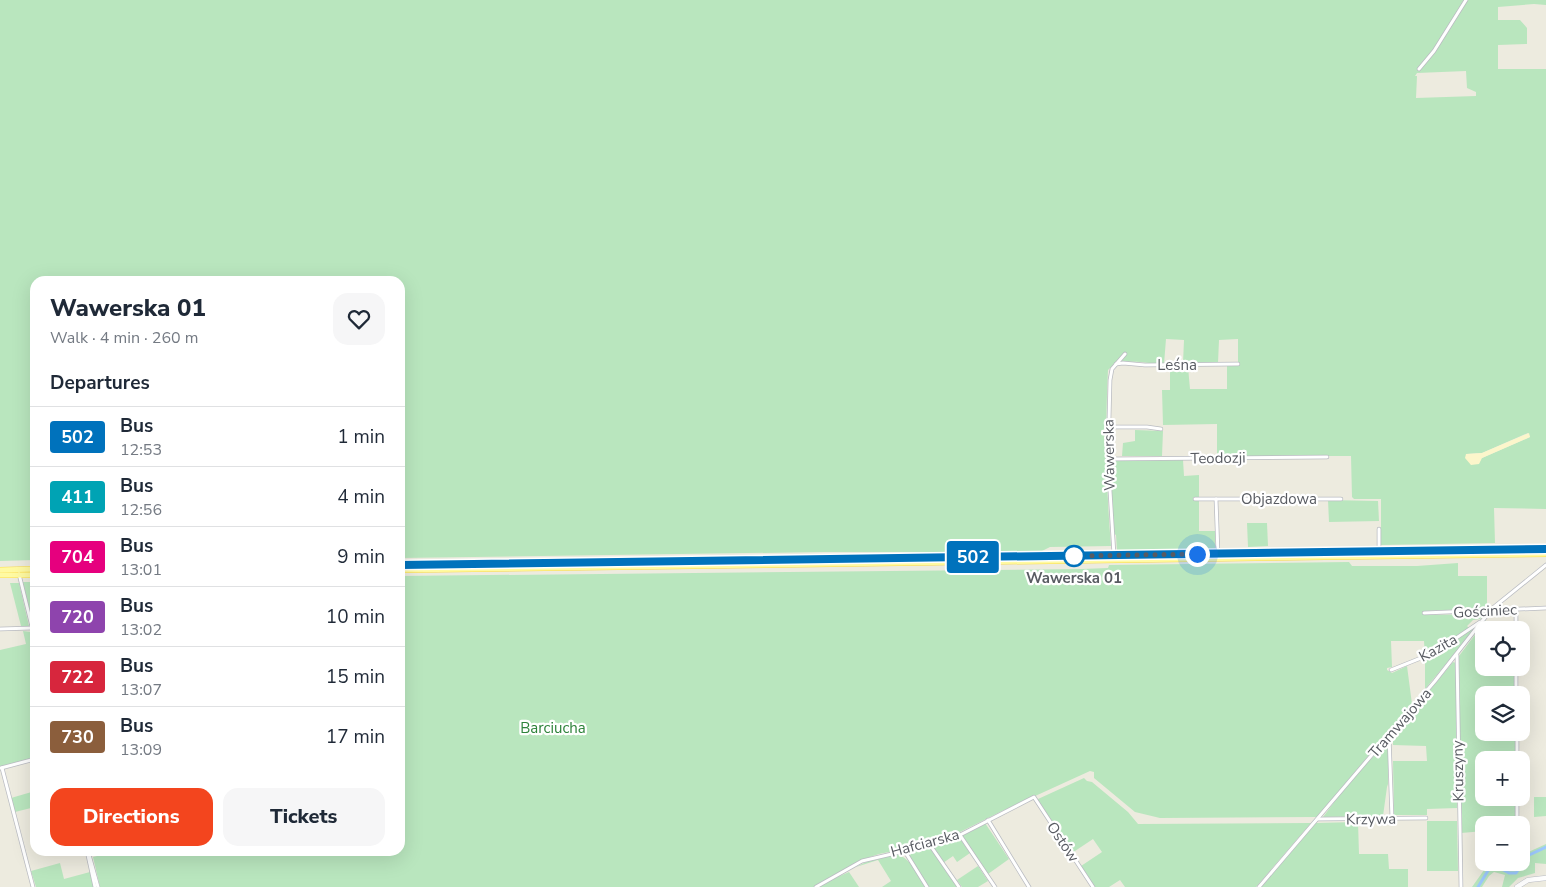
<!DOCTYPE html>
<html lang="en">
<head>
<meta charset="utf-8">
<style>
  body { margin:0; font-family:"Nunito Sans",sans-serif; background:#f6f6f7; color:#1f2937; height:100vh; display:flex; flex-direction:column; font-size:19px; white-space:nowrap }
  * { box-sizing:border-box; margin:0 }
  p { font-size:16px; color:#747a83 }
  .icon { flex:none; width:28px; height:28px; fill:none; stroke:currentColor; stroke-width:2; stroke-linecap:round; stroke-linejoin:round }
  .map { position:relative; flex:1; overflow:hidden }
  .side { position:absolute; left:30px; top:276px; width:375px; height:580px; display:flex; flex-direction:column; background:#fff; border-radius:15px; box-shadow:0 5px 20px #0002 }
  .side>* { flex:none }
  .badge { padding:0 10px; border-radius:4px; font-size:18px; line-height:32px }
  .fabs { position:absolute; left:1475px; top:621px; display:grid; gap:10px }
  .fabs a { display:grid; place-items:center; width:55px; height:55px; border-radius:10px; background:#fff; box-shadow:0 5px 20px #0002; font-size:25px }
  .you { position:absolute; width:25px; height:25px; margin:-12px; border:4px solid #fff; border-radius:50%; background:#1a73e8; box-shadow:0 0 0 8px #1a73e833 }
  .map>.badge { position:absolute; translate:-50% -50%; box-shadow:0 0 0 2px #fff }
  h2 { padding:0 20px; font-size:19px; line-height:45px }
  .round { display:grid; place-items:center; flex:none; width:52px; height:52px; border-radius:15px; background:#f6f6f7 }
  .headline { display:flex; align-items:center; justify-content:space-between; height:85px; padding:0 20px }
  h1 { font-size:24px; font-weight:800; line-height:38px }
  .button { display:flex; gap:10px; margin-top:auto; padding:10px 20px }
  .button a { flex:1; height:58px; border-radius:15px; background:#f3451e; color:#fff; font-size:20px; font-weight:800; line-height:58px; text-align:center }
  .button a+a { background:#f6f6f7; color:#1f2937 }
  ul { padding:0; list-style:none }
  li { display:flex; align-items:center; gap:15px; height:60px; padding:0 20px; border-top:1px solid #e0e1e3 }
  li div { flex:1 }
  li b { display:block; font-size:19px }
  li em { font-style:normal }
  li .badge { min-width:55px; font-weight:700; text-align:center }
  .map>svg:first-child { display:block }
</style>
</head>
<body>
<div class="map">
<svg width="1546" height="887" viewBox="0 0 1546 887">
  <rect width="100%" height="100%" fill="#edebdf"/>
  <g fill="#b9e6be" fill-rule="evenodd">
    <path d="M0,0h1546v5l-12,-1 -36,3v13h22l7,8v16l-29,1v24h48v440l-52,-1 1,35 -114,2v-46h-27l-2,-2 -1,-41h-134v-32l-54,1 -1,-35h8v-22l18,-1 2,22h37v-24h11v-26l-19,1 -1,23h-35l1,-23 -18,-1 -2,25c-17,0 -43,-8 -56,6 -3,59 -2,117 3,176l-61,1 -10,5h-216l-424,6v-277h-365v279l-35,1zM1466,71l1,17 9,4v4l-60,2 1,-22h-2l2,-3zM1528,433l2,4 -48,21 -15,-4 15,-1z"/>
    <path d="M1135,430l28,1 -1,25h-40l1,-13 12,-2z"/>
    <path d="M1183,460l1,16 15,-1v22h-6v3h6v31h16v18l-98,2 -1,-16 -3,-2 -3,-72z"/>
    <path d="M1328,500l50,1 1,20 -50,1z"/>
    <path d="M1247,523h20l1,23 -20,1z"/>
    <path d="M1349,562l3,4h65l41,-3v13h29v32l-63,3 1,4 60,-1 -5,5 -7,1 -6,6 2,2 -44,28 -1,-15h-33l1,26 -5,1v2l5,3 15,-7 5,38 -95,113 -157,1 -25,-6 -41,-34v-6l-4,-1 -88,40 -60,30 -63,13 -15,5 -50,28h-714l-7,-30 12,-3v-3h295v-275l682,-7 26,-1 1,-3z"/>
    <path d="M23,582h12v48l-1,-2z"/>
    <path d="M10,583h9l10,43h-8z"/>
    <path d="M1486,620v10h-2v38h2v8h28v19h-30v37l31,1v27h-31v38h32v27h-32v6l-23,2 -2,-177z"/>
    <path d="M1473,628l2,1 -50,60v-29z"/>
    <path d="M23,631l8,1 4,15v111l-35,9v-117l26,-6z"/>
    <path d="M1453,662l3,1 1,145 -30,1v6h-33l-1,-54h34l-1,-15 -33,-1v-10z"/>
    <path d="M1388,740v44l-1,3 -4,29 -60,1 21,-28z"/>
    <path d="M1084,778l3,3 5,1 36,30 10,12 173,-1 -55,64h-131l-5,-7 -11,7h-14l-14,-21 21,-14 -9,-13 -21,14 -34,-51v-3z"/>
    <path d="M35,791v16l-20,5 -4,-14z"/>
    <path d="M1534,797h12v19l-12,1z"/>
    <path d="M1427,821h30l1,50h-31z"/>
    <path d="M1358,822l1,32h29l1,15h19v18h-147l55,-64z"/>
    <path d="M985,823l24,36 -21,15 -27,-38z"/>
    <path d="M959,837l11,16 -13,9 -4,-6 -10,7 -10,-16z"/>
    <path d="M1546,844v20l-11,-1v10l-17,5 -9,9h-7l3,-12 -11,-3 -5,4 -7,11h-10l17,-24 32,-1 3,-8z"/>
    <path d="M930,847l27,40h-28l-22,-35z"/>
    <path d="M894,854c16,1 23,21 31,33h-43l9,-6 -13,-21 -22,7 12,-6z"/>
    <path d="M60,863l4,16 26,-7 4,15h-58l-5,-16z"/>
    <path d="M978,866l10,15 -10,6h-16l-5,-7z"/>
    <path d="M849,872l10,15h-38l-2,-2z"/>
  </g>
  <path fill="#fcf6cb" d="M1529,433l1,4 -48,21 -3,6 -8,1 -6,-7 1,-4 16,-1z"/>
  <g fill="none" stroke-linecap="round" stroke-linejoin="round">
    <path stroke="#9dcaff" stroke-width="3" d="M1478,887l11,-18 9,-2 11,6h7l11,-17 19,-9"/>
    <g stroke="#babcc2" stroke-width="4.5">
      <g id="street">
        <path d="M1419,69l15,-18 32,-51"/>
        <path d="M1116,364l7,-1 22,2 93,-1"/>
        <path d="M1108,427h39l14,2"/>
        <path d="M1108,459l219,-2"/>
        <path d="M1195,499h146"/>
        <path d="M1216,499l2,55"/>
        <path d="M1379,529v23"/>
        <path d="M1114,555l-6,-96 2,-79 2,-11 13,-15"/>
        <path d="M19,574l16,65"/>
        <path d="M1516,610v20"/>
        <path d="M1424,613l122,-5"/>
        <path d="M0,629l32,-1"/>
        <path d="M1457,655l4,232"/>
        <path d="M1516,668v27"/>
        <path d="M1391,670l35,-14 14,-7 40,-27"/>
        <path d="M1517,732v28"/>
        <path d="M1389,735l3,84"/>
        <path d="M1,768l34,-9"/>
        <path d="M2,768l31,119"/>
        <path d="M1517,798v18"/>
        <path d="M1318,819l108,-1"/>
        <path d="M988,820l41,67"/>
        <path d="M960,835l35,52"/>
        <path d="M930,845l29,42"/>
        <path d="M904,850l23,37"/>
        <path d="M87,851l8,36"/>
        <path d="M88,851l10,36"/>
        <path d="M816,887l46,-26 68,-16 30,-10 74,-38 59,90"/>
        <path d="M1259,887l176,-206 48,-61 11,-13 52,-42"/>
      </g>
    </g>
    <g stroke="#babdc5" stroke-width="5.5">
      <path id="secondary" d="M1517,887l11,-7 18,-2"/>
    </g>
    <g stroke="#fadb4b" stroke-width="6">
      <g id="primary">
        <path d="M400,565l1146,-16"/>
        <path d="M0,570l35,-1"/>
        <path d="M400,570l1146,-16"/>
        <path d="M0,575h35"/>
      </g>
    </g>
    <use href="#street" stroke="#fff" stroke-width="3"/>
    <use href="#secondary" stroke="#fff" stroke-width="4.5"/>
    <use href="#primary" stroke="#fffaa2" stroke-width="5"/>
  </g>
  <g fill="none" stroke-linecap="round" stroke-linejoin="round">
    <g stroke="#fff" stroke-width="11">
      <path id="line" d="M400,565l1146,-16"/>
    </g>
    <use href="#line" stroke="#0072bc" stroke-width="8"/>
    <path stroke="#585b62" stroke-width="5" stroke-dasharray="0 9" d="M1074,556l123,-2"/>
  </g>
  <circle fill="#fff" stroke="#0072bc" stroke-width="2.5" cx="1074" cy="556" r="10"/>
  <g text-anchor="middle" stroke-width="4.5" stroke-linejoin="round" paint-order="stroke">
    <g font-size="15" fill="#585b62" stroke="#fff">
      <text x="1177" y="370">Leśna</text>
      <text transform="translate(1109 455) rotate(-91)" y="5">Wawerska</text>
      <text transform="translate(1218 458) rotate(-1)" y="5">Teodozji</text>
      <text x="1279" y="504">Objazdowa</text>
      <text transform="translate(1485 611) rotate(-3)" y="5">Gościniec</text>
      <text transform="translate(1438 648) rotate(-29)" y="5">Kazita</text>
      <text transform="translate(1400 723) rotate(-49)" y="5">Tramwajowa</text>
      <text transform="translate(1458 771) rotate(-91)" y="5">Kruszyny</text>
      <text transform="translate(1371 819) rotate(-1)" y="5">Krzywa</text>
      <text transform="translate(1063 842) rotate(56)" y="5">Ostów</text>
      <text transform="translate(925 843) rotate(-15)" y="5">Hafciarska</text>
    </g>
    <g font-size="15" font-weight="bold" fill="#585b62" stroke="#fff">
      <text x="1074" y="583">Wawerska 01</text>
    </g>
    <g font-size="15" fill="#2e833b" stroke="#fff">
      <text x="553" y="733">Barciucha</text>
    </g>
  </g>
</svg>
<div class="fabs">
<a><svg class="icon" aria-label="locate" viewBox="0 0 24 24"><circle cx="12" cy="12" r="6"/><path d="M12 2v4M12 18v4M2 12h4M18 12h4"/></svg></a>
<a><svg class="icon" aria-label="layers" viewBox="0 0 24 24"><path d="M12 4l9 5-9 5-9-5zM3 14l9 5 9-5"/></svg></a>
<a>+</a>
<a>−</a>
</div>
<div class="you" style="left:1197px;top:554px"></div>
<b class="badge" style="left:973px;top:557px;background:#0072bc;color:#fff">502</b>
<section class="side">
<div class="headline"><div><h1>Wawerska 01</h1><p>Walk · 4 min · 260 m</p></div><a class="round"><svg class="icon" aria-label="heart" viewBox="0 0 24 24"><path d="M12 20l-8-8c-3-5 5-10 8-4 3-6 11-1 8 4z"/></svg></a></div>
<h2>Departures</h2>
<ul>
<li><span class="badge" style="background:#0072bc;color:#fff">502</span><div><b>Bus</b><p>12:53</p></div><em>1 min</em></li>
<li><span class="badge" style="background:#00a3b4;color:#fff">411</span><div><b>Bus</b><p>12:56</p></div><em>4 min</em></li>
<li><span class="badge" style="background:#e6007e;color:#fff">704</span><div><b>Bus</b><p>13:01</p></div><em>9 min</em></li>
<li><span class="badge" style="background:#8e44ad;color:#fff">720</span><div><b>Bus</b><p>13:02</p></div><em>10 min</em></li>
<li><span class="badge" style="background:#d7263d;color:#fff">722</span><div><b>Bus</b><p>13:07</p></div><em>15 min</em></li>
<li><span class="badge" style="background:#8b5e3c;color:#fff">730</span><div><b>Bus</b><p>13:09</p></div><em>17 min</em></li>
</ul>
<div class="button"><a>Directions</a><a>Tickets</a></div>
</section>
</div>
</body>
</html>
